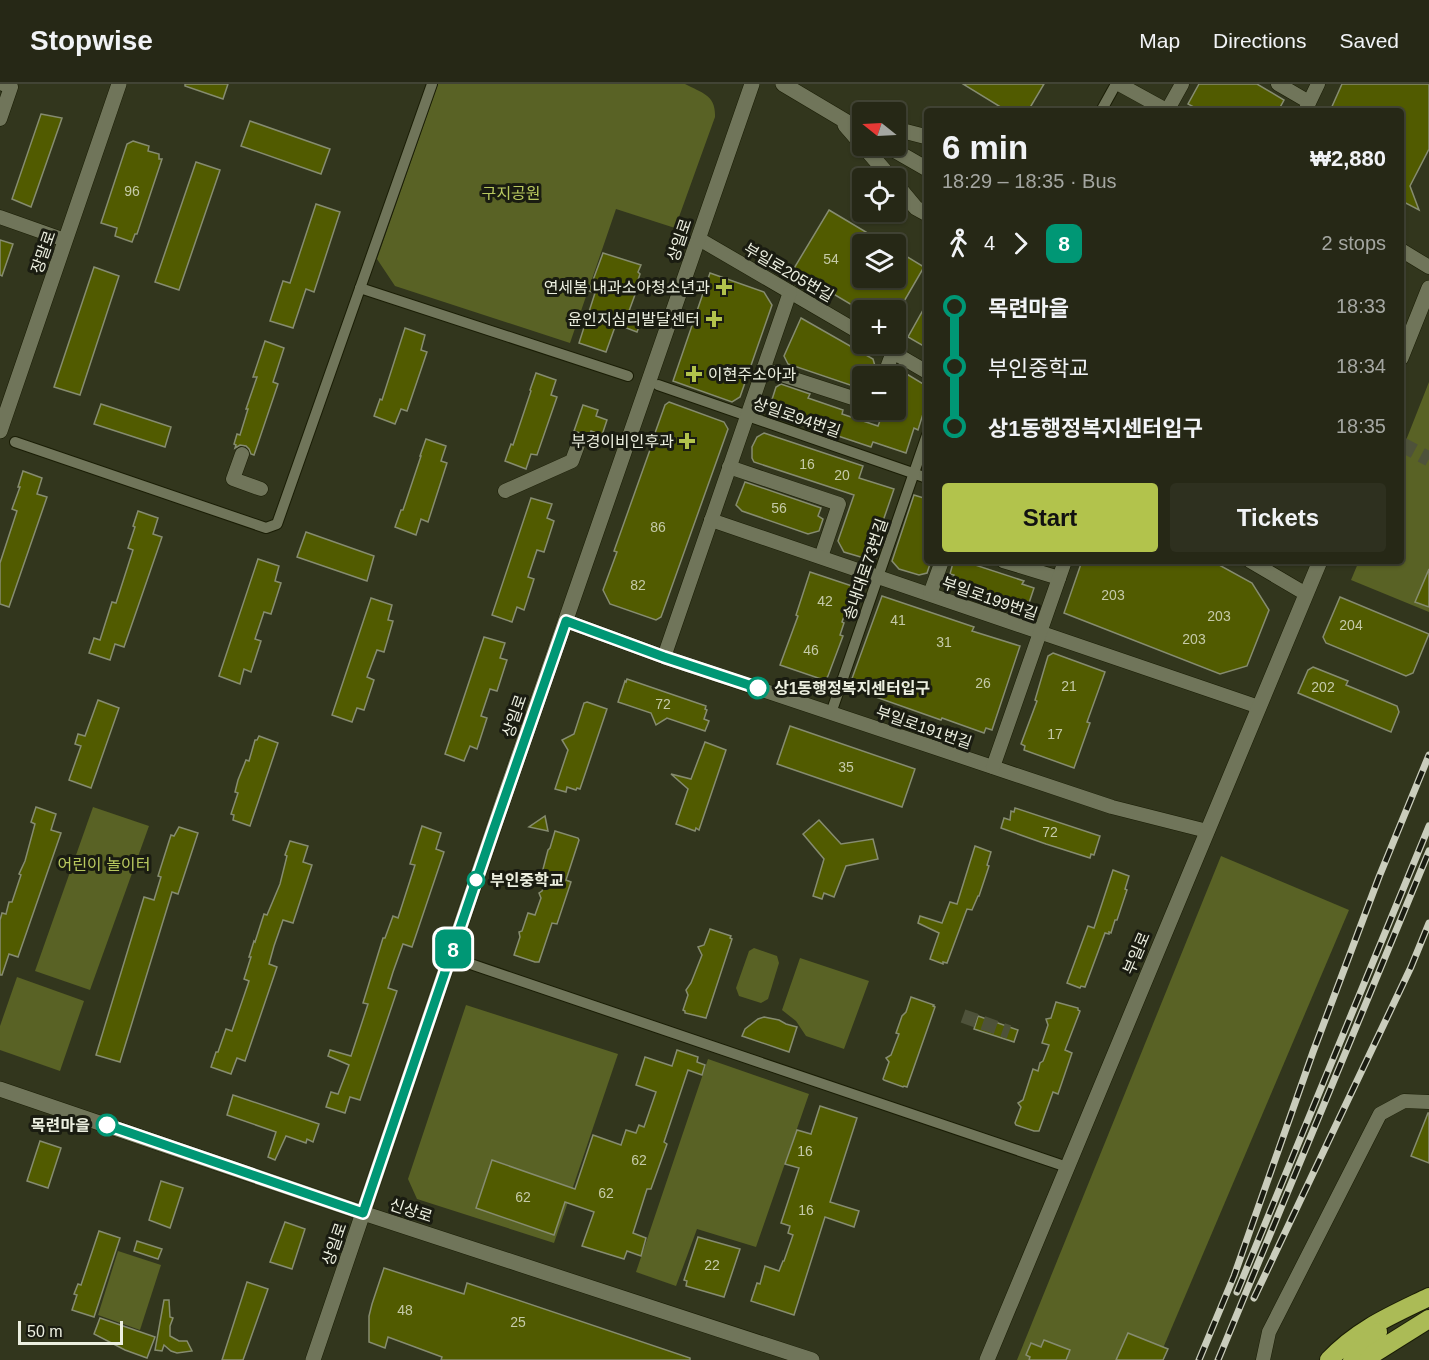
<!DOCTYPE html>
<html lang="en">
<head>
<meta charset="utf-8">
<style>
  body { margin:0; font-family:Arial,"Noto Sans KR",sans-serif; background:#2e301f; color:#f1f3f6; height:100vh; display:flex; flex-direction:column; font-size:22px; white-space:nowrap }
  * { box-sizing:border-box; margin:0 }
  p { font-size:20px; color:#a4a6a1 }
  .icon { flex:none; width:33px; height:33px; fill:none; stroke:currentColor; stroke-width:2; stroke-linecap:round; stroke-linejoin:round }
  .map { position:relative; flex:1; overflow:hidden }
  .drawer { position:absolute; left:924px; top:24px; width:480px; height:456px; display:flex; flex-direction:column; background:#262816; border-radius:6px; box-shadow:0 2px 4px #0004,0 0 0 2px #424435 }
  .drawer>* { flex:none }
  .badge { padding:0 12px; border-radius:9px; font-size:21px; line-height:39px }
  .needle { width:39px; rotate:288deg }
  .tools { position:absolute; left:852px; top:18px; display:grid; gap:12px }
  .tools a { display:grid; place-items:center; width:54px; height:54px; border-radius:6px; background:#262816; box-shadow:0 2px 4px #0004,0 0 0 2px #424435; font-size:30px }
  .scale { position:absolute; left:18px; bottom:15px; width:105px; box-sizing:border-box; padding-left:6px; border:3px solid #ecefe0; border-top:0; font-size:16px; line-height:21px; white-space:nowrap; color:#ecefe0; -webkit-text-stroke:4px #1a1c11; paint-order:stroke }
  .map>.badge { position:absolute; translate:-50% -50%; box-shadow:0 0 0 3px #fff }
  .legs { display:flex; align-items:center; gap:9px; height:66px; padding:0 18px; font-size:20px }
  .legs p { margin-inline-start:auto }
  .summary { display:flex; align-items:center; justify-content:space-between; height:102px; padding:0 18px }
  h1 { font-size:33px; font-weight:700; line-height:45px }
  .cta { display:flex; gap:12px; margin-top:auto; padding:12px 18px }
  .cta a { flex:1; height:69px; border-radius:6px; background:#b2c34c; color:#111; font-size:24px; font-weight:700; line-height:69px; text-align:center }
  .cta a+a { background:#2e301f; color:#f1f3f6 }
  ul { padding:0 18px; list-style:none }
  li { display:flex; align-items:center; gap:21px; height:60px; font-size:22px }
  li i { display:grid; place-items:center; width:9px; height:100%; margin:0 8px; background:currentColor }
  li i::after { content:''; width:15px; height:15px; margin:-8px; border:4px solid; border-radius:50%; background:#262816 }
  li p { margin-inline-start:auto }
  li:first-child i { background:linear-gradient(#0000 50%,currentColor 0) }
  li:last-child i { background:linear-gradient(currentColor 50%,#0000 0) }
  header { display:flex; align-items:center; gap:36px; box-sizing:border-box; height:84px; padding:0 30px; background:#262816; border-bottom:2px solid #424435 }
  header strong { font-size:28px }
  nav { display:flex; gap:33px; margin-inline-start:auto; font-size:21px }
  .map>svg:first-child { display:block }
</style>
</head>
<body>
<header>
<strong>Stopwise</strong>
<nav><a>Map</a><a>Directions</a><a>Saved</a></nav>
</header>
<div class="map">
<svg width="1429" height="1276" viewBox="0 0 1429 1276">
  <rect width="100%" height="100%" fill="#32361d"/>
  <g fill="#596225">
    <path d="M438,0h247c17,9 31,11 30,33l-40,111 -59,-19 -46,134 -175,-57 -18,-27z"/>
    <path d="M1429,298v230l-78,-32 8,-19h42v-108z"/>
    <path d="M93,723l56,19 -59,164 -55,-19z"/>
    <path d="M1221,772l128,54 -191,450h-141z"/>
    <path d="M754,864l23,8 2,7 -11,36 -7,4 -22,-7 -3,-8 13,-37z"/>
    <path d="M800,874l69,23 -25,68 -38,-13 -10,-15 -14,-11z"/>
    <path d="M17,893l67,24 -24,70 -60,-21v-24z"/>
    <path d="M466,921l152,49 -64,189 -137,-44 -9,-20z"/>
    <path d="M708,975l101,35 -53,153 -59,-18 -21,57 -40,-14z"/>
    <path d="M118,1167l43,14 -21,65 -42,-15z"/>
  </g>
  <g fill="#515b00" stroke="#868c70" stroke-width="1.5">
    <path d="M185,0h43l-5,15 -38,-13z"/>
    <path d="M963,0h81l-16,27h-21z"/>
    <path d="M1199,0h58l27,16 -6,11h-77l-13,-7z"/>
    <path d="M1342,0h87v65l-19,37 9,24 -17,-9 -1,3v-93h-71z"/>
    <path d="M41,30l21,4 -31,89 -19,-8z"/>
    <path d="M250,37l80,28 -9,25 -80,-28z"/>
    <path d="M133,57l16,5 -1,5 11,3v5h3l-25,75h-2l-3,8 -17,-6 2,-8 -16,-5 26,-79z"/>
    <path d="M196,78l24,8 -41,120 -24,-8z"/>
    <path d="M316,120l24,8 -26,80 -8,-3 -13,39 -23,-7 13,-40 7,2z"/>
    <path d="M829,126l57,34h-24v34h34v-28l28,17 -25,43 -37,1 -69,-41z"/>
    <path d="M0,156l13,4 -11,32 -2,-1z"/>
    <path d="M603,169l38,12 -3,7 2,2 -6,18h2l-7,19 14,5 -6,16 -21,-8 -10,28 -27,-9 16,-50 -6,-2z"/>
    <path d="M94,183l25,9 -39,119 -26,-8z"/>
    <path d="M710,189l54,19 8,13 -32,92 -8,5 -59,-21z"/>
    <path d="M927,219v45l-19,-11z"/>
    <path d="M801,234l72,41 2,7 -3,10h-10v13l-74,-25 -4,-8z"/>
    <path d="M405,244l20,7 -4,15 6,2 -20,59 -6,-2 -6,15 -21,-8 6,-17 2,1z"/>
    <path d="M265,257l19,7 -11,34 5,2 -24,71 -3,-1 -2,-5 -3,-3 -6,-1 -5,3 1,-3 -2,-1 3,-10 3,1 8,-26h-2l11,-32h-4z"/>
    <path d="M536,289l20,7 -5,15 6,2 -20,58 -6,-1 -5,15 -21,-8 6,-17 2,1 18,-54 -1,-1z"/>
    <path d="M905,289l20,12 2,4v12l-9,29 -4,-2 -8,25 -33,-11 -2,5 -99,-33 -3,-5 7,-22 5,-3 29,10 -2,4 35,12 -1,4 36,12 6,-16h12v-35z"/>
    <path d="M669,318l55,20 4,7 -67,188 -5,3 -46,-16 -7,-14 14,-38 -3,-1 37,-104h-1l15,-42z"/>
    <path d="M101,320l70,23 -6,20 -71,-23z"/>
    <path d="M583,321l15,5 -2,6 11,4 -5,15 -11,-4 -2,5 -15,-5z"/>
    <path d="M764,349l99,33 -4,12 35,11 -22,64 -8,5 -20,-6 -6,-11 16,-46 -100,-33 -2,-4v-11l5,-10z"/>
    <path d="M426,355l20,7 -5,15 6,2 -19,59 -7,-3 -5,16 -21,-8 6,-17h2l18,-54h-1z"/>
    <path d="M23,387l19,7 -5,16 10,3 -38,110 -9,-3v-41l17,-52 -5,-2 8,-22h-2z"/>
    <path d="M745,398l76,26 -3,8 5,3 -4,12 -11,3 -66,-23 -6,-6z"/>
    <path d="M914,411l13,4v62h4l-4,12 -8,2 -20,-6 -7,-8z"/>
    <path d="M531,414l21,6 -5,14 7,3 -10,31 -7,-2 -9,27 6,2 -10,31 -7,-3 -5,15 -20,-7z"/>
    <path d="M138,427l20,7 -5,16 9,3 -38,110 -9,-3 -5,16 -21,-7 5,-15 6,2 12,-38 4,1 17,-53 -5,-2 7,-21 -2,-1z"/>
    <path d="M306,448l68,24 -7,25 -70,-24z"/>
    <path d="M258,475l21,7 -4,15 6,2 -10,31 -7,-2 -9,27 6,2 -10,31 -7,-3 -4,15 -21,-8z"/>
    <path d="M959,477h4l61,20 -2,3 12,4 -7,21 -7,-2 -1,2 -68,-24 3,-10 -4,-1 3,-11 4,1z"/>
    <path d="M1082,477h130l40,22 17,27 -22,56 -27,8 -156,-61z"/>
    <path d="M1429,485v38l-14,-5z"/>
    <path d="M810,488l45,15 -13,35 2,1 -4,12 3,1 -15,40 -2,3h-5l-41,-14 18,-49 -2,-1z"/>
    <path d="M882,512l92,31 -2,4 48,15 -28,84 -6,-2 -2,5 -42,-15 -1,2 -88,-31v-4l-3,-1z"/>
    <path d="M1340,513l89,37 -16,39 -7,3 -80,-33 -3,-6z"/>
    <path d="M371,514l21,7 -4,15 5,1 -9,31 -7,-2 -10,27 7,3 -10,30 -7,-2 -5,14 -20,-7z"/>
    <path d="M484,553l21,6 -5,15 7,2 -10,31 -7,-2 -9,27 6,2 -10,31 -7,-3 -6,15 -19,-7z"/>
    <path d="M1053,569l52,19 -18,50 3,1 -16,45 -50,-18 1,-4 -4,-2 16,-43 -2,-1 13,-44z"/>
    <path d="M1313,583l35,14 -2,4 51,21 2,6 -8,20 -93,-39 10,-23z"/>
    <path d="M627,595l79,27 -1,3 2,1 -3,9 5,2 -4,10 -38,-13 -11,7 -5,-12 -33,-11 7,-21 1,1z"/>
    <path d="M98,616l21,8 -28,80 -22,-8 12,-34 -6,-2 3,-10 7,2z"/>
    <path d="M587,618l20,7 -27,80 -3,-1 -1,2 -9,-3 -1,5 -11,-3 13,-39 -6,-10 12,-6 10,-31z"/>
    <path d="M790,642l125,43 -13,38 -125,-43z"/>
    <path d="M259,652l19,7 -28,83 -17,-6 1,-5 -3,-1 7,-21 -3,-1 3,-12 8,-20 3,1 6,-21h2z"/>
    <path d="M705,658l21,8 -27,80 -3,-2 -1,3 -19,-7 12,-35 -17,-15 20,5z"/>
    <path d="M36,723l20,7 -5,16 10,3 -43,124 -9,-3 -7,21h-2v-55l2,-7 4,1 3,-12h3l9,-27 -2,-1 6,-13 10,-37 -4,-2z"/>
    <path d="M1015,724l85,28 -6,19 -3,-1 -1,4 -44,-14 -45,-16 3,-10 6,2 1,-9 3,1z"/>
    <path d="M545,732l3,15 -19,-4z"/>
    <path d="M819,736l22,24 32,-5 5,20 -32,7 -12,31 -10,-4 -2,6 -9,-3 11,-37 -21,-25z"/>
    <path d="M422,742l19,7 -5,16 8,3 -32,95 -9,-3 -10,28 -5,16 9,3 -37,109 -10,-3 -5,16 -19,-6 5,-15 7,2 11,-29 -21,-9 2,-6 21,6 17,-52 -5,-1 20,-65h2l8,-22 5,2 17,-53 -5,-1z"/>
    <path d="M179,743l19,6 -20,61 -6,-2 -52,170 -24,-7 48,-158 10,3 7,-23 -3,-1 13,-41 3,1z"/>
    <path d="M555,747l23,7 1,2 -13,40 5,2 -14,42 -5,-1 -13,39h-4l-21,-7 6,-18 -1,-5 3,-1 6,-18 7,2 6,-17 -2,-5 3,-2 6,-15 -6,-3 6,-23 2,-2z"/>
    <path d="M290,757l18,5 -5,16 9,3 -19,58 -10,-3 -9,26 -5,18 8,3 -32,94 -8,-3 -6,16 -20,-7 5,-15h2l8,-23 6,2 17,-50 -5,-2 7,-22h-2l5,-16 1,1 9,-28 3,1 13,-31 7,-28 -2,-1z"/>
    <path d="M975,762l16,6 -4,13 2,1 -10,30h-1l-6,14 -5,-1 -20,54 -4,-1v2l-13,-5 9,-26 -21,-10 2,-7 22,7 8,-21 7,2z"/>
    <path d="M1113,786l16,6 -4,13 2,1 -10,30h-2l-4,13 -2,-1v2l-4,-1 -20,54 -4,-1 -1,2 -13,-5 21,-57 6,2z"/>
    <path d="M710,845l21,7 -1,2 2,1 -26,79 -21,-5v-2l-2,-1 5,-15 -2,-5 5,-7 11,-28 -4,-8 6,-2z"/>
    <path d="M911,913l23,8 -1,1 2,1 -28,80 -3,-1 -1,1 -19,-7 -1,-1 6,-17 -3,-4 5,-3 8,-21 -3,-1 6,-17 4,-4z"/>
    <path d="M1056,918l22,6v2l2,1 -15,39 7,3 -14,41 -5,-2 -14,39h-5l-18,-6 -1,-2 6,-16 -3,-4 5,-3 10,-31 5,2 2,-8 3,-2 6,-16 -7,-2 6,-18 -2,-6 5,-1z"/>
    <path d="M978,932l40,14 -4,12 -40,-13z"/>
    <path d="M764,933l15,3 7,4 11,3 -8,25 -47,-16 3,-7 13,-10z"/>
    <path d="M677,966l21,7 -1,5 8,3 -3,10 -14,-5 -24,72 3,2 -16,45h-4l-14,44 13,5 -5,18 -14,-5 -3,8 -42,-13 12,-34 -29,-10 -11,33 -78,-27 16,-48 83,29 18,-54 28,10 5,-15 10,3 3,-8 5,2 12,-35 -20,-7 9,-28 27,9z"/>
    <path d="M233,1011l86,29 -6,18 -6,-3 -1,4 -20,-7 -11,24 -7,-3 8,-25 -49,-17z"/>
    <path d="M820,1022l37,12 -27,84 29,9 -5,16 -29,-10 -31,98 -43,-14 6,-18 3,1 5,-18 14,5 4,-10h1l9,-26 -5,-2 2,-7 -9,-3 18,-55 -14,-4 12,-34 14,4z"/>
    <path d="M1428,1029h1v50l-18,-7z"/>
    <path d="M40,1057l21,7 -13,40 -21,-7z"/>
    <path d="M161,1097l22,7 -13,40 -21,-8z"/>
    <path d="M285,1138l20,7 -13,40 -22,-7z"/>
    <path d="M99,1147l21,7 -26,79 -22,-7 5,-15 -3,-1 4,-10 3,1z"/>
    <path d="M698,1153l42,12 -16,48 -38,-11 1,-5 -3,-1z"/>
    <path d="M137,1157l25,8 -4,10 -24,-8z"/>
    <path d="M384,1184l80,26 3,-11 223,75v2h-249l1,-3 -54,-20 -3,11 -16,-6v-26l3,-12z"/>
    <path d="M247,1198l21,7 -25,71h-21z"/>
    <path d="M164,1216h5l1,17 3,1 -3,8v10l9,5h8l5,10 -15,2 -6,-2 -7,-6 -2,6 -7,-1z"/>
    <path d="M100,1234l55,19 -8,21 -22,-8 -31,-16z"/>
    <path d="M1128,1249l40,16 -5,11h-47z"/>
    <path d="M1044,1256l26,10 -4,10h-37l1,-3 -4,-2 5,-12 10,4z"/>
  </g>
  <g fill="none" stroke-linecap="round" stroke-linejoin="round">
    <path stroke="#4e523a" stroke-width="14" stroke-dasharray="14 7" stroke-linecap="butt" d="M963,932l46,16"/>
    <path stroke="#4e523a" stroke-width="15" stroke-dasharray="15 8" stroke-linecap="butt" d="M1401,360l28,15"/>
    <g stroke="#1a1d05" stroke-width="12">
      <g id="pedestrian">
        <path d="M1101,27l15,-27"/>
        <path d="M360,204l268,88"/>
        <path d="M658,301l269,93"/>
        <path d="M15,358l251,86 11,-4 155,-440"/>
        <path d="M831,629l96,-278"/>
        <path d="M450,873l617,210"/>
      </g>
    </g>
    <g stroke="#1a1d05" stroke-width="15">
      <g id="minor">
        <path d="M1119,0l49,27"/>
        <path d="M1278,0l31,18"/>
        <path d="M1167,27l15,-27"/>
        <path d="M1305,27l13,-27"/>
        <path d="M0,35l11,-32 -8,-3"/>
        <path d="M0,133l65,23"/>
        <path d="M699,155l163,95"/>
        <path d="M1401,166l28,17"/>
        <path d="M879,260l48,28"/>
        <path d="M763,285l99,32"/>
        <path d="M884,292l9,-24"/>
        <path d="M242,370l-9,25 28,10"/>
        <path d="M729,383l110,37 -18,53"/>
        <path d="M505,407l67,-30 7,-19"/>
        <path d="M711,436l548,187"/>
        <path d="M1003,477l56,17"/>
        <path d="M1250,477l56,33"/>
        <path d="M930,510l12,-33"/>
        <path d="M566,537l98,36 448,150 95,24"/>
        <path d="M664,573l126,-365"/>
        <path d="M993,683l72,-206"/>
        <path d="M1263,1276l6,-28 111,-218 24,-13 25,1"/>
      </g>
    </g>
    <g stroke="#1a1d05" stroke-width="16">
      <g id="tertiary">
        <path d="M783,0l79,47"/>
        <path d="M845,41l46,53"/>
        <path d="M896,45l31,8"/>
        <path d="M887,62l40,23"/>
        <path d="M896,100l20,24 11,6"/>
        <path d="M1401,274l28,-70"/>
        <path d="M0,347l119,-347"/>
        <path d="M0,1005l363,124 449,147"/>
        <path d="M313,1276l192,-565 247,-711"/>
        <path d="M987,1276l333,-799"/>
      </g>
    </g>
    <g stroke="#1a1d05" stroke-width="20">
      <g id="motorway">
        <path d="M1329,1276c29,-31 63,-45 100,-63"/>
        <path d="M1352,1276l11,-15 15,-13"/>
        <path d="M1368,1276l5,-6 56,-35"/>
      </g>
    </g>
    <use href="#pedestrian" stroke="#70755a" stroke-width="10"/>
    <use href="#minor" stroke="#70755a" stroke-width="14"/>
    <use href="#tertiary" stroke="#70755a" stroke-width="15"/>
    <use href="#motorway" stroke="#abbb56" stroke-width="18"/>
    <g stroke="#cacdbc" stroke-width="7">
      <g id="rail">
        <path d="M1237,1208l192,-466"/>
        <path d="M1254,1214l157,-331 18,-44"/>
        <path d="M1199,1276l35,-84 79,-224 66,-175 50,-122"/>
        <path d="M1218,1276l211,-509"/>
      </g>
    </g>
    <use href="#rail" stroke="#1a1c11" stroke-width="4.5" stroke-dasharray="14" stroke-linecap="butt"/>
  </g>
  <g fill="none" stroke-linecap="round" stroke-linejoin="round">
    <g stroke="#fff" stroke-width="14">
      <path id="line-1" d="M107,1041l256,88 130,-382 73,-210 98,36 94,31"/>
    </g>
    <use href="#line-1" stroke="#009775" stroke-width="9"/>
  </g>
  <g fill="#b2c34c" stroke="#1a1c11" stroke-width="2">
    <path d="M721 194h6v6h6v6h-6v6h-6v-6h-6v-6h6z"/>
    <path d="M711 226h6v6h6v6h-6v6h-6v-6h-6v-6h6z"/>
    <path d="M691 281h6v6h6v6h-6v6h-6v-6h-6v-6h6z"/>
    <path d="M684 348h6v6h6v6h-6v6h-6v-6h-6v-6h6z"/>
  </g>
  <g fill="#fff" stroke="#009775" stroke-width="3">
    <circle cx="758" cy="604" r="10"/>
    <circle cx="476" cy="796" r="8"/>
    <circle cx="107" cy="1041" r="10"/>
  </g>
  <g text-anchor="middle" stroke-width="6" stroke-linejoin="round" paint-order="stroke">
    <g font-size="14" fill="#c5caa8">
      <text x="132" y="112">96</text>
      <text x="831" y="180">54</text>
      <text x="807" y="385">16</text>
      <text x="842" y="396">20</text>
      <text x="779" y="429">56</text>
      <text x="658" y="448">86</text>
      <text x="638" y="506">82</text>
      <text x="1113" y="516">203</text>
      <text x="825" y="522">42</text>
      <text x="1219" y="537">203</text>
      <text x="898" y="541">41</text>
      <text x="1351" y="546">204</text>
      <text x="1194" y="560">203</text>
      <text x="944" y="563">31</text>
      <text x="811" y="571">46</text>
      <text x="983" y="604">26</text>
      <text x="1069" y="607">21</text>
      <text x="1323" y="608">202</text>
      <text x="663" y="625">72</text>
      <text x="1055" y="655">17</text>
      <text x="846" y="688">35</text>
      <text x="1050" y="753">72</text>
      <text x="805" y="1072">16</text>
      <text x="639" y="1081">62</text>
      <text x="606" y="1114">62</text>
      <text x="523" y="1118">62</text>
      <text x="806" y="1131">16</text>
      <text x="712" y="1186">22</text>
      <text x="405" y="1231">48</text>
      <text x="518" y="1243">25</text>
    </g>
    <g font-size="16" fill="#b9c95f" stroke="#1a1c11">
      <text x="511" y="115">구지공원</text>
      <text x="104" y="786">어린이 놀이터</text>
    </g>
    <g font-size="16" fill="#ecefe0" stroke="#1a1c11">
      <text transform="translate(679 156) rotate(-71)" y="6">상일로</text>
      <text transform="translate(43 168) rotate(-71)" y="6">장말로</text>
      <text transform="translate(789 188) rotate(30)" y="6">부일로205번길</text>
      <text transform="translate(797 333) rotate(19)" y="6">상일로94번길</text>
      <text transform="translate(865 485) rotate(-71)" y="6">송내대로73번길</text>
      <text transform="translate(990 514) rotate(19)" y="6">부일로199번길</text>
      <text transform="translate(514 632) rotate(-71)" y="6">상일로</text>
      <text transform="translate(924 643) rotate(19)" y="6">부일로191번길</text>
      <text transform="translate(1136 869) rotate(-67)" y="6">부일로</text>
      <text transform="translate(411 1126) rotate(18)" y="6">신상로</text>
      <text transform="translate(334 1160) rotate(-71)" y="6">상일로</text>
    </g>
    <g font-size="16" fill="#ecefe0" stroke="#1a1c11" text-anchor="end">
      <text x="710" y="209">연세봄 내과소아청소년과</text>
      <text x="700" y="241">윤인지심리발달센터</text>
      <text x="708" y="296" text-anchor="start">이현주소아과</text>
      <text x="674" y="363">부경이비인후과</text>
    </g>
    <g font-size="16" font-weight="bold" fill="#ecefe0" stroke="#1a1c11" text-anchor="start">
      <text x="774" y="610">상1동행정복지센터입구</text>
      <text x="490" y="802">부인중학교</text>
      <text x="90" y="1047" text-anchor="end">목련마을</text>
    </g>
  </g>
</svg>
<div class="tools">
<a><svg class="needle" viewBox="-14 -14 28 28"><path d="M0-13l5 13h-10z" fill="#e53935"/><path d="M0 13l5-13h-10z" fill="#a4a6a1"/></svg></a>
<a><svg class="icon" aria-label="locate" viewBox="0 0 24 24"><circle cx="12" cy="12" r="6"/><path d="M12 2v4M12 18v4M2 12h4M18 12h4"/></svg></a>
<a><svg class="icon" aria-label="layers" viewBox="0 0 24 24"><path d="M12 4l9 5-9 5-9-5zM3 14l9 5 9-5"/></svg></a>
<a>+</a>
<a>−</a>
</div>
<div class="scale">50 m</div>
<b class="badge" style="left:453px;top:865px;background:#009775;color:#fff">8</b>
<section class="drawer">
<div class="summary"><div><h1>6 min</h1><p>18:29 – 18:35 · Bus</p></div><b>₩2,880</b></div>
<div class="legs"><svg class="icon" aria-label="walk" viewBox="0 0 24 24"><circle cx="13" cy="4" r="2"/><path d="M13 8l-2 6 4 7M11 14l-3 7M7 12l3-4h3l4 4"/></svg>4<svg class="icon" aria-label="forward" viewBox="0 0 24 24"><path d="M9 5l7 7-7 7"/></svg><b class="badge" style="background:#009775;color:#fff">8</b><p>2 stops</p></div>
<ul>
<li><i style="color:#009775"></i><b>목련마을</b><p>18:33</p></li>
<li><i style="color:#009775"></i><span>부인중학교</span><p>18:34</p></li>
<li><i style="color:#009775"></i><b>상1동행정복지센터입구</b><p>18:35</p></li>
</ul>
<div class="cta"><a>Start</a><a>Tickets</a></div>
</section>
</div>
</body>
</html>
